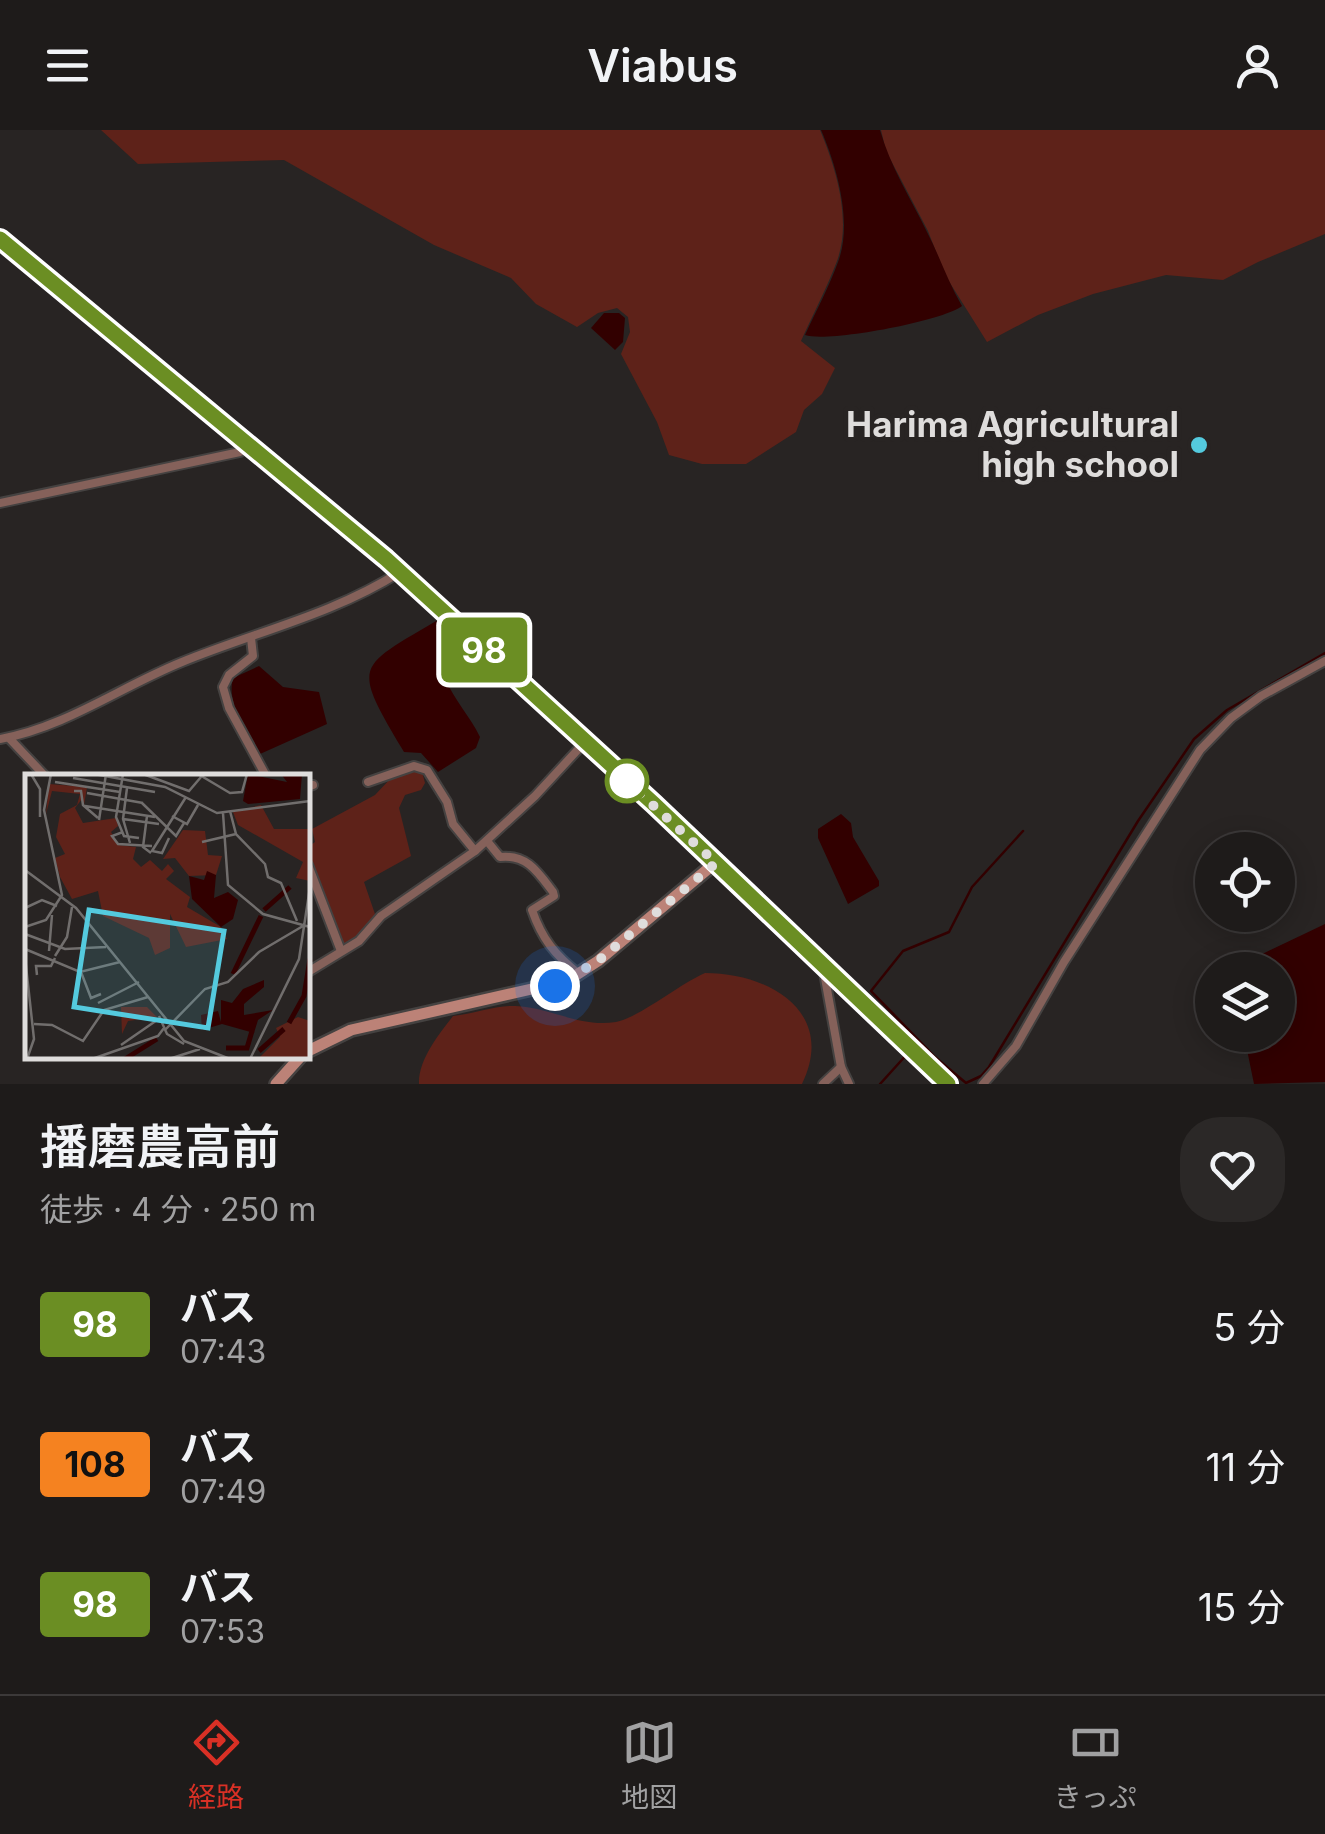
<!DOCTYPE html>
<html lang="ja">
<head>
<meta charset="utf-8">
<style>
  body { margin:0; font-family:Inter,"Noto Sans JP",sans-serif; background:#2b2827; color:#f1f3f6; height:100vh; display:flex; flex-direction:column; font-size:38px; white-space:nowrap }
  * { box-sizing:border-box; margin:0 }
  p { font-size:32px; color:#a1a1a2 }
  .icon { flex:none; width:55px; height:55px; fill:none; stroke:currentColor; stroke-width:2; stroke-linecap:round; stroke-linejoin:round }
  .map { position:relative; height:954px; overflow:hidden }
  .panel { display:flex; flex-direction:column; background:#1e1b1a; flex:1 }
  .panel>* { flex:none }
  .badge { padding:0 20px; border-radius:8px; font-size:35px; line-height:65px }
  .fabs { position:absolute; left:1195px; top:702px; display:grid; gap:20px }
  .fabs a { display:grid; place-items:center; width:100px; height:100px; border-radius:50%; background:#1e1b1a; box-shadow:0 5px 25px #0003,0 0 0 2px #3c3939; font-size:50px }
  .you { position:absolute; width:50px; height:50px; margin:-25px; border:8px solid #fff; border-radius:50%; background:#1a73e8; box-shadow:0 0 0 15px #1a73e833 }
  .map>.badge { position:absolute; translate:-50% -50%; box-shadow:0 0 0 5px #fff }
  .round { display:grid; place-items:center; flex:none; width:105px; height:105px; border-radius:40px; background:#2b2827 }
  .summary { display:flex; align-items:center; justify-content:space-between; height:170px; padding:0 40px }
  h1 { font-size:48px; font-weight:600; line-height:75px }
  ul { padding:0; list-style:none }
  li { display:flex; align-items:center; gap:30px; height:140px; padding:0 40px }
  li div { flex:1 }
  li b { display:block; font-size:38px }
  li em { font-style:normal }
  li .badge { min-width:110px; font-weight:700; text-align:center }
  header { display:flex; justify-content:space-between; align-items:center; height:130px; padding:0 40px; background:#1e1b1a; font-size:45px; font-weight:600 }
  .tab-bar { display:flex; justify-content:space-around; align-items:center; height:140px; border-top:2px solid #3c3939; background:#1e1b1a; font-size:28px; color:#a1a1a2 }
  .tab-bar a { display:grid; justify-items:center; gap:5px }
  .tab-bar .current { color:#d93025 }
  .map>svg:first-child { display:block }
</style>
</head>
<body>
<header><svg class="icon" aria-label="menu" viewBox="0 0 24 24"><path d="M4 6h16M4 12h16M4 18h16"/></svg>Viabus<svg class="icon" aria-label="person" viewBox="0 0 24 24"><circle cx="12" cy="8" r="4"/><path d="M4 21q1-7 8-7t8 7"/></svg></header>
<div class="map">
<svg width="1325" height="954" viewBox="0 0 1325 954">
  <rect width="100%" height="100%" fill="#282423"/>
  <g fill="#5e2219">
    <path d="M101,0h719c16,38 32,90 17,131 -10,27 -24,53 -36,80l34,27 -13,26 -18,16 -8,22 -50,32h-44l-33,-9 -12,-33 -36,-68 9,-22 -2,-15 -11,-9 -19,5 -21,14 -41,-23 -25,-26 -77,-33 -150,-85 -146,4z"/>
    <path d="M881,0h444v104l-67,28 -35,18 -57,-5 -73,19 -55,21 -51,27 -42,-67 -17,-44 -42,-80z"/>
    <path d="M414,641l8,1 3,11 -4,7 -16,5 -6,13 12,48 -47,26 12,35 -17,19 -17,11 -34,-91v-9l7,-5 -3,-13 63,-34 17,-18z"/>
    <path d="M705,843c64,0 132,39 97,111h-383c-1,-24 20,-50 34,-68 20,-2 43,-11 62,-10 35,1 65,22 101,16 24,-5 62,-37 89,-49z"/>
  </g>
  <g fill="#320000">
    <path d="M821,0h59c10,36 31,69 47,102 13,25 21,50 35,74 -19,15 -134,37 -157,29 11,-24 24,-48 33,-73 15,-39 -1,-95 -17,-132z"/>
    <path d="M604,183h15l6,5 -2,24 -8,8 -24,-22z"/>
    <path d="M436,491l21,20 -12,37c9,22 25,38 35,59l-4,11 -38,24 -17,-19 -17,-1 -3,-5c-49,-83 -44,-79 35,-126z"/>
    <path d="M259,536l24,21 36,5 8,32 -67,30c-13,-22 -34,-50 -27,-76z"/>
    <path d="M841,684l10,9 2,14 26,44v5l-31,18 -30,-66v-9z"/>
    <path d="M1325,794v158l-71,2 -10,-49h34v-65h-39l17,-13z"/>
  </g>
  <g fill="none" stroke-linecap="round" stroke-linejoin="round">
    <g stroke="#320000" stroke-width="2.5">
      <path d="M1023,701l-51,56 -23,45 -46,19 -32,40 64,66 31,26 15,-7 8,-9 149,-246 56,-82 33,-29 98,-57"/>
      <path d="M880,954l29,-32"/>
    </g>
    <g stroke="#454241" stroke-width="12">
      <g id="street">
        <path d="M0,373l240,-51 9,-6"/>
        <path d="M251,508l2,18 -24,19 -6,12 6,21 37,68"/>
        <path d="M9,608l36,38"/>
        <path d="M0,609c66,-12 120,-52 182,-77 73,-30 150,-47 218,-90"/>
        <path d="M368,652l46,-16 13,4 20,32 6,22 22,27"/>
        <path d="M308,656l5,-1"/>
        <path d="M487,711l13,16c27,-3 38,15 53,35l1,4 -22,14c10,29 23,45 47,64"/>
        <path d="M308,735l33,86"/>
        <path d="M823,837l18,100 8,17"/>
        <path d="M308,842l51,-31 22,-25 94,-65 60,-55 49,-53"/>
        <path d="M823,954l18,-17"/>
        <path d="M983,954l33,-38 48,-84 136,-212 31,-32 30,-22 64,-35"/>
      </g>
    </g>
    <g stroke="#454241" stroke-width="16">
      <g id="secondary">
        <path d="M308,921l43,-21 216,-49 31,-20 117,-98"/>
        <path d="M276,954l25,-28"/>
      </g>
    </g>
    <g stroke="#454241" stroke-width="18">
      <path id="primary" d="M0,109l385,320 269,245 294,280"/>
    </g>
    <use href="#street" stroke="#85615a" stroke-width="8"/>
    <use href="#secondary" stroke="#bc8277" stroke-width="11"/>
    <use href="#primary" stroke="#e69b8d" stroke-width="12"/>
  </g>
  <g fill="none" stroke-linecap="round" stroke-linejoin="round">
    <g stroke="#fff" stroke-width="22">
      <path id="line" d="M0,109l386,320 268,245 294,280"/>
    </g>
    <use href="#line" stroke="#6b8e23" stroke-width="15"/>
    <path stroke="#dfdddc" stroke-width="10" stroke-dasharray="0 18" d="M555,856l43,-25 118,-98 -96,-88 7,6"/>
  </g>
  <circle fill="#54cade" stroke="#282423" stroke-width="4" cx="1199" cy="315" r="10"/>
  <circle fill="#fff" stroke="#6b8e23" stroke-width="5" cx="627" cy="651" r="20"/>
  <g text-anchor="middle" stroke-width="10" stroke-linejoin="round" paint-order="stroke">
    <g font-size="35" font-weight="bold" fill="#dfdddc" stroke="#282423" text-anchor="end">
      <text x="1179" y="307">Harima Agricultural<tspan x="1179" dy="40">high school</tspan></text>
    </g>
  </g>
  <g transform="translate(25 644)">
    <rect width="285" height="285" fill="#282423"/>
    <path d="M24,10l38,3 -3,18 -2,-6 -7,9 8,15 33,-5 2,8 -7,6 7,13 18,2 -3,12 8,8 9,-7 12,11 6,-7 6,7 -8,8 24,18 -3,10 34,20 6,12 -41,8 -16,-33v34l-15,7 -6,-17 -46,-22 -5,-25 -26,8 -12,-22 -5,-19 10,-4 -9,-17 4,-23 17,-9 3,-11 -28,-3 -6,23zM236,31l13,24h34l2,52 -14,-3 7,-16 -65,-37 -5,-13zM158,56l22,1 3,24 14,1 -6,19 -27,1 -14,-18 -12,1zM96,233h26l10,10 -29,4 -6,13zM273,243l12,4v38h-52l22,-22 -4,-9z" fill="#5e2219"/>
    <path d="M223,0l39,8 -6,-8h21l-2,25 -52,5 -5,-3zM182,97l9,4 -2,23 14,-6 10,8 -5,19 -12,8 -29,-28 -3,-23 15,4zM239,206v7l-20,17v11l29,-5 -15,10 -4,13 -32,-9 -20,6 -1,-15 17,-4 3,11v-22l11,3 11,-14z" fill="#320000"/>
    <path fill="none" stroke="#320000" stroke-width="5" d="M239,136l26,-23M208,200l28,-58M264,249l15,-27 6,-37M201,274h21l5,-17M234,277l25,-22M100,285l32,-20"/>
    <path fill="none" stroke="#716e6d" stroke-width="2.5" d="M6,0l9,15v28M69,0l71,13 52,26 93,-12M98,0l-7,43 8,19 15,2M118,0l46,17 12,-14M173,0l32,19 12,-1 5,-18M48,4l82,14M30,8l65,10M102,14l-4,31 7,24M49,17h7l2,14 15,13M62,19l56,10M117,29l34,33 8,-13M60,32l70,11M205,37l6,23 29,30 3,13 13,6 16,38M198,39l5,72 35,29 47,13M122,42l-4,31 8,6M147,42l15,8 11,-19M98,45l36,5M74,46l7,-46M98,58l-11,4 6,8 34,2M144,64l-7,15 -10,-2 34,-54M177,68l34,-8M0,96l51,38 108,133 46,18M0,134l17,-8 15,6M0,153l21,-7 16,-25 -18,-85 7,-36M0,160l40,15 41,-2M0,175l55,23 40,-10M24,177l3,-36M30,182l12,-19 5,-30M0,183l9,82 -7,20M56,198l10,26 10,-4M12,201l-1,-9h15l4,-8M73,229l41,-21M134,242l8,18 17,10M9,250l18,1 31,16 21,-31 44,-13M140,256l40,-41 23,-7 31,-30 44,-26M96,271l39,-27M67,285l66,-23 6,-8M144,285l31,-10M225,285l49,-100 11,-72"/>
    <path fill="#54cade" fill-opacity="0.15" stroke="#54cade" stroke-width="5" d="M64,136l135,21 -16,97 -134,-21z"/>
    <rect width="285" height="285" fill="none" stroke="#dfdddc" stroke-width="5"/>
  </g>
</svg>
<div class="fabs">
<a><svg class="icon" aria-label="locate" viewBox="0 0 24 24"><circle cx="12" cy="12" r="6"/><path d="M12 2v4M12 18v4M2 12h4M18 12h4"/></svg></a>
<a><svg class="icon" aria-label="layers" viewBox="0 0 24 24"><path d="M12 4l9 5-9 5-9-5zM3 14l9 5 9-5"/></svg></a>
</div>
<div class="you" style="left:555px;top:856px"></div>
<b class="badge" style="left:484px;top:520px;background:#6b8e23;color:#fff">98</b>
</div>
<section class="panel">
<div class="summary"><div><h1>播磨農高前</h1><p>徒歩 · 4 分 · 250 m</p></div><a class="round"><svg class="icon" aria-label="heart" viewBox="0 0 24 24"><path d="M12 20l-8-8c-3-5 5-10 8-4 3-6 11-1 8 4z"/></svg></a></div>
<ul>
<li><span class="badge" style="background:#6b8e23;color:#fff">98</span><div><b>バス</b><p>07:43</p></div><em>5 分</em></li>
<li><span class="badge" style="background:#f58220;color:#111">108</span><div><b>バス</b><p>07:49</p></div><em>11 分</em></li>
<li><span class="badge" style="background:#6b8e23;color:#fff">98</span><div><b>バス</b><p>07:53</p></div><em>15 分</em></li>
</ul>
</section>
<nav class="tab-bar">
<a class="current"><svg class="icon" aria-label="directions" viewBox="0 0 24 24"><path d="M12 3l9 9-9 9-9-9zM9 14v-3h6M13 9l2 2-2 2"/></svg>経路</a>
<a><svg class="icon" aria-label="map" viewBox="0 0 24 24"><path d="M3 6l6-2 6 2 6-2v14l-6 2-6-2-6 2zM9 4v14M15 6v14"/></svg>地図</a>
<a><svg class="icon" aria-label="tickets" viewBox="0 0 24 24"><path d="M3 7h18v10H3zM15 7v10"/></svg>きっぷ</a>
</nav>
</body>
</html>
